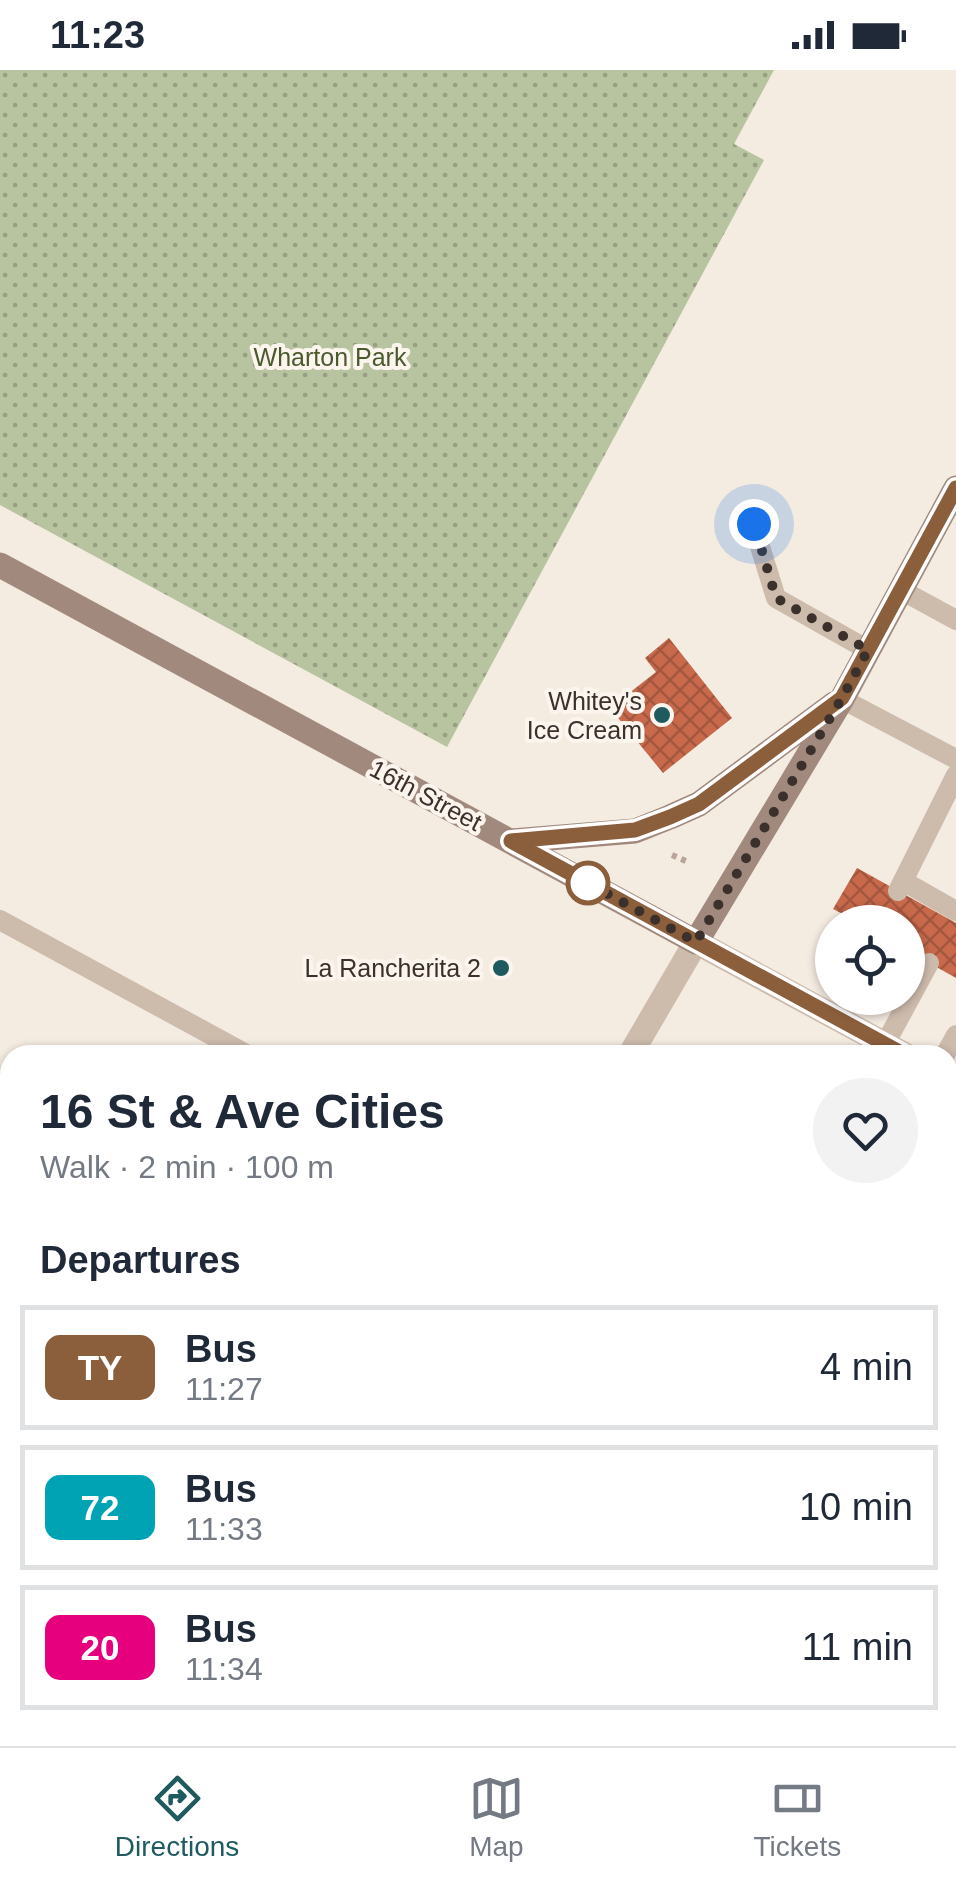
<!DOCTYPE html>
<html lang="en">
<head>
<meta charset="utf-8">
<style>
  body { margin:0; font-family:Arial,sans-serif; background:#f2f2f3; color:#1f2937; height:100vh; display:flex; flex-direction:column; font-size:38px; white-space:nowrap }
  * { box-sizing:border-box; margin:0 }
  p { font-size:32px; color:#747a83 }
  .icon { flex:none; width:55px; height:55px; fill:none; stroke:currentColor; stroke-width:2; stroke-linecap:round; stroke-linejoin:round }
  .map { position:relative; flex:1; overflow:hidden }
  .details { position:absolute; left:0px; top:975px; width:958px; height:702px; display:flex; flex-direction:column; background:#fff; border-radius:30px 30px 0 0; box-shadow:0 2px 8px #0004 }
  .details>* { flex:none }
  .badge { padding:0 20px; border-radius:15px; font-size:35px; line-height:65px }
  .tools { position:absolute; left:815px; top:835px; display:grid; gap:20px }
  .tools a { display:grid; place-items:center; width:110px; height:110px; border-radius:50%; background:#fff; box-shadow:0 2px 8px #0004; font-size:50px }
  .you { position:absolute; width:50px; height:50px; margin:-25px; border:8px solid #fff; border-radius:50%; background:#1a73e8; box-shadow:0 0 0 15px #1a73e833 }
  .map>.badge { position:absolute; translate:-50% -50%; box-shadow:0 0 0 5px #fff }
  h2 { padding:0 40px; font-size:38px; line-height:90px }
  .round { display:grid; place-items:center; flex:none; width:105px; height:105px; border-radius:52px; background:#f2f2f3 }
  .summary { display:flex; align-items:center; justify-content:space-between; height:170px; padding:0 40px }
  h1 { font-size:48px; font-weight:700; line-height:75px }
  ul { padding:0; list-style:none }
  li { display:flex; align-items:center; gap:30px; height:125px; margin:0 20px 15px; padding:0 20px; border:5px solid #e0e1e3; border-radius:0px }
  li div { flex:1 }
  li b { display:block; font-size:38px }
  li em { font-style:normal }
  li .badge { min-width:110px; font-weight:700; text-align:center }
  .status { display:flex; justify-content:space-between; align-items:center; height:70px; padding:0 50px; background:#fff; direction:ltr }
  .status svg { height:28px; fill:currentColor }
  .dock { display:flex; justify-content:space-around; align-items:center; height:140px; border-top:2px solid #e0e1e3; background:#fff; font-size:28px; color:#747a83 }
  .dock a { display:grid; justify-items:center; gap:5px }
  .dock .on { color:#1f5a5e }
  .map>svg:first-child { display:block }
</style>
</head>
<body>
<div class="status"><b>11:23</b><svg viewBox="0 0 49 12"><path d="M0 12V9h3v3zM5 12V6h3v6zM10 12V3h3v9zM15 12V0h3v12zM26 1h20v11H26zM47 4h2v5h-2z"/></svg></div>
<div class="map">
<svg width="956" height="1676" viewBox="0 0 956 1676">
  <defs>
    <pattern id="park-dots" width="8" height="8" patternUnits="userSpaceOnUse" patternTransform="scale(2.5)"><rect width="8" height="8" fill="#b8c4a0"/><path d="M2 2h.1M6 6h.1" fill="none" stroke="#97a083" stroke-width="1.8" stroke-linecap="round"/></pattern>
    <pattern id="building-cross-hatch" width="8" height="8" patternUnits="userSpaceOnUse" patternTransform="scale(2.5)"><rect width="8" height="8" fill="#c8694b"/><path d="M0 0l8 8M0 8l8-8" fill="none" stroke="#a4573f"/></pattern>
  </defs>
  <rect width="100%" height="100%" fill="#f4ebe1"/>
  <path fill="url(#park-dots)" d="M0,0h774l-40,74 30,16 -317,587 -447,-242z"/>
  <g fill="url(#building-cross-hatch)">
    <path d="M669,568l63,80 -69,55 -53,-65 46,-36 -11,-14z"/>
    <path d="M857,798l99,55v55l-48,-27v-29h-50l-25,-13z"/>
    <path d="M956,1246v105l-8,-4v-85z"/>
  </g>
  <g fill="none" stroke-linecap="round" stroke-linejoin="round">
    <path stroke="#b9a596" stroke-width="6" stroke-dasharray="5 5" stroke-linecap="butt" d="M672,785l16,7"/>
    <g stroke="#cdbbac" stroke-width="20">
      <path d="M753,454l23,74 92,52"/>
      <path d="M901,520l55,30"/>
      <path d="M842,629l114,60"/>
      <path d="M903,811l53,30"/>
      <path d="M898,821l58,-116"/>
      <path d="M0,850l248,135"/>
      <path d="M885,974l44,-81"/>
      <path d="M945,985l11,-20"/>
      <path d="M948,1165l8,-16"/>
      <path d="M948,1409l8,5"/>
      <path d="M0,1549l10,6"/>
      <path d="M218,1668l15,8"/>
      <path d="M320,1668l16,8"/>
      <path d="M709,1676l5,-8"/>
    </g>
    <path stroke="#cdbbac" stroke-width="25" d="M0,1204l10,5"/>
    <g stroke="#cdbbac" stroke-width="25">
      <path d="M630,985l66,-113 209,113"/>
      <path d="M948,1008l8,4"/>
      <path d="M255,1676l5,-8"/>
    </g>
    <g stroke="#a18a7d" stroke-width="25">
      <path d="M0,495l696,377 146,-243 114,-211"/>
      <path d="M512,771l123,-10 35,-14 29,-13 135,-100"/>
    </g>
  </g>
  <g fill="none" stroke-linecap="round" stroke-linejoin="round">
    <g stroke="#fff" stroke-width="22">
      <path id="line" d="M905,985l-394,-214 124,-11 35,-13 29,-13 143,-106 114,-210"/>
    </g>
    <use href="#line" stroke="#8b5e3c" stroke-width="15"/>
    <path stroke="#3b302b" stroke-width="10" stroke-dasharray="0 18" d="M588,813l-6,-3 114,62 146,-244 26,-48 -92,-52 -22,-74"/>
  </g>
  <g fill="#1f5a5e" stroke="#fbf5ee" stroke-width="4">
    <circle cx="662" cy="645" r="10"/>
    <circle cx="501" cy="898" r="10"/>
  </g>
  <circle fill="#fff" stroke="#8b5e3c" stroke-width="5" cx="588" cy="813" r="20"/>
  <g text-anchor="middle" stroke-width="8" stroke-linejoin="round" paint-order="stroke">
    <g font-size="25" fill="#4a5a2e" stroke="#fbf5ee">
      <text x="330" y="296">Wharton Park</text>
    </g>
    <g font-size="25" fill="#3b302b" stroke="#fbf5ee" text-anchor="end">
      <text x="642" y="640">Whitey's<tspan x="642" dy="29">Ice Cream</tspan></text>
      <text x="481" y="907">La Rancherita 2</text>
    </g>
    <g font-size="25" fill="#3b302b" stroke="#fbf5ee">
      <text transform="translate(426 725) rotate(28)" y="9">16th Street</text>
    </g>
  </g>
</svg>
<div class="tools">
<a><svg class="icon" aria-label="locate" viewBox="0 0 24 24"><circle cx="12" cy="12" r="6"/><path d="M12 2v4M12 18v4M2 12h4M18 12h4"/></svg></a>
</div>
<div class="you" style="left:754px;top:454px"></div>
<section class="details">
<div class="summary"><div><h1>16 St &amp; Ave Cities</h1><p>Walk · 2 min · 100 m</p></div><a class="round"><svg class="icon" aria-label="heart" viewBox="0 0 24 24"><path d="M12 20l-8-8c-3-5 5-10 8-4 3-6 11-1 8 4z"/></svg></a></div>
<h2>Departures</h2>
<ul>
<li><span class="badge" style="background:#8b5e3c;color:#fff">TY</span><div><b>Bus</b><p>11:27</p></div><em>4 min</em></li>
<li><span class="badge" style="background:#00a3b4;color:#fff">72</span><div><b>Bus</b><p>11:33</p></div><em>10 min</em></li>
<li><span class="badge" style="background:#e6007e;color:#fff">20</span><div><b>Bus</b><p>11:34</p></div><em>11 min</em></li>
</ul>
</section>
</div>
<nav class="dock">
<a class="on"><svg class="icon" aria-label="directions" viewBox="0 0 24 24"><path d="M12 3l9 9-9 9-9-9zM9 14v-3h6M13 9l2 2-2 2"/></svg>Directions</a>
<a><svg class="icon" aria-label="map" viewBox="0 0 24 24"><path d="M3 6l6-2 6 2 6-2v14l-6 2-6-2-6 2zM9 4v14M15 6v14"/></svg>Map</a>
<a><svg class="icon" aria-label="tickets" viewBox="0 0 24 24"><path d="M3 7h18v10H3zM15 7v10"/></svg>Tickets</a>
</nav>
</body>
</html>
